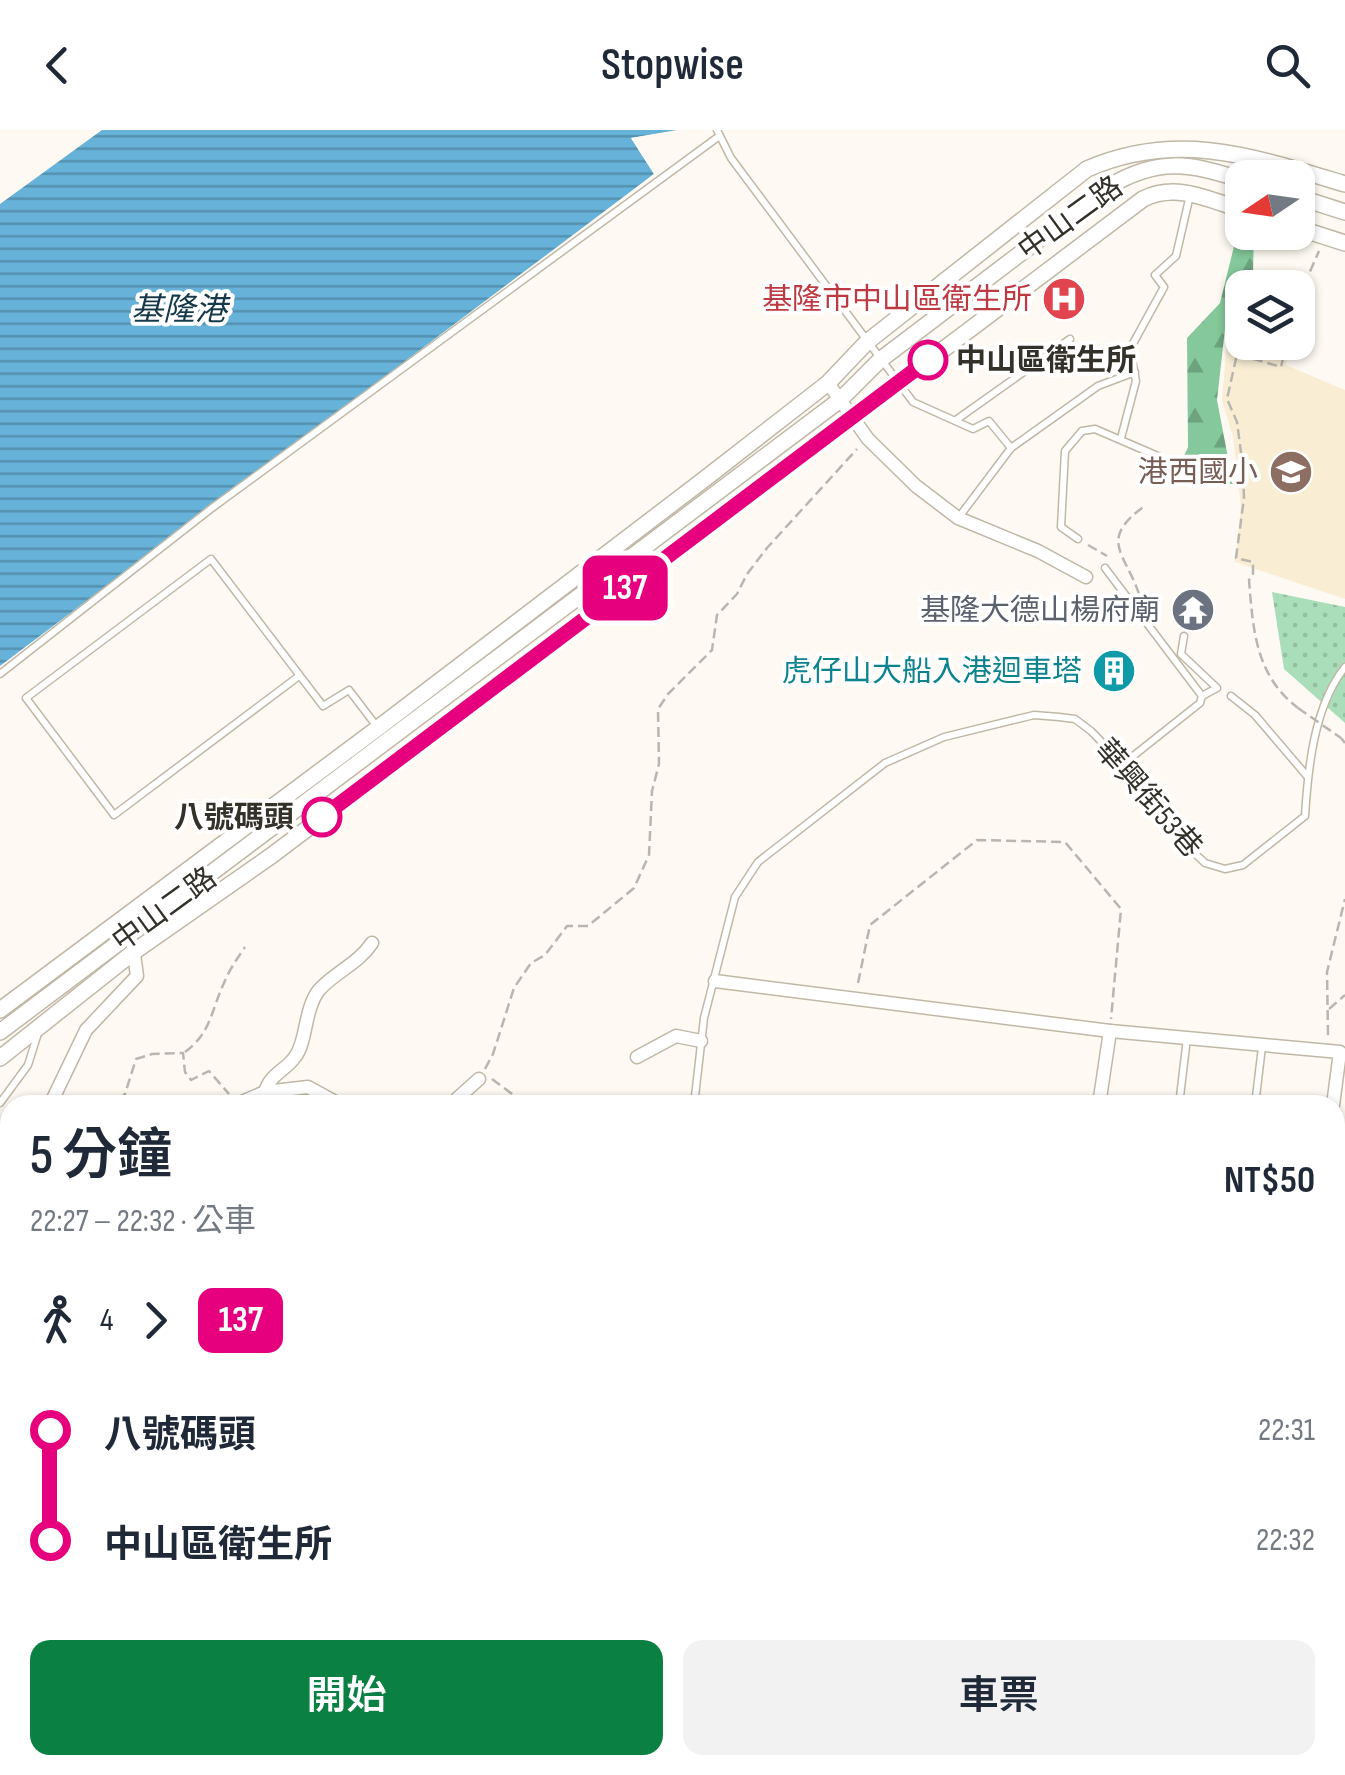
<!DOCTYPE html>
<html lang="zh-TW">
<head>
<meta charset="utf-8">
<style>
  body { margin:0; font-family:"Sofia Sans Condensed","Noto Sans TC",sans-serif; background:#f2f2f3; color:#1f2937; height:100vh; display:flex; flex-direction:column; font-size:38px; white-space:nowrap }
  * { box-sizing:border-box; margin:0 }
  p { font-size:32px; color:#747a83 }
  .icon { flex:none; width:55px; height:55px; fill:none; stroke:currentColor; stroke-width:2; stroke-linecap:round; stroke-linejoin:round }
  .map { position:relative; flex:1; overflow:hidden }
  .drawer { position:absolute; left:0px; top:965px; width:1345px; height:680px; display:flex; flex-direction:column; background:#fff; border-radius:30px 30px 0 0; box-shadow:0 2px 8px #0004 }
  .drawer>* { flex:none }
  .badge { padding:0 20px; border-radius:15px; font-size:35px; line-height:65px }
  .needle { width:65px; rotate:257deg }
  .fabs { position:absolute; left:1225px; top:30px; display:grid; gap:20px }
  .fabs a { display:grid; place-items:center; width:90px; height:90px; border-radius:20px; background:#fff; box-shadow:0 2px 8px #0004; font-size:50px }
  .map>.badge { position:absolute; translate:-50% -50%; box-shadow:0 0 0 5px #fff }
  .legs { display:flex; align-items:center; gap:15px; height:110px; padding:0 30px; font-size:32px }
  .legs p { margin-inline-start:auto }
  .head { display:flex; align-items:center; justify-content:space-between; height:170px; padding:0 30px }
  h1 { font-size:55px; font-weight:600; line-height:75px }
  .primary-button { display:flex; gap:20px; margin-top:auto; padding:20px 30px }
  .primary-button a { flex:1; height:115px; border-radius:20px; background:#0b8043; color:#fff; font-size:40px; font-weight:600; line-height:115px; text-align:center }
  .primary-button a+a { background:#f2f2f3; color:#1f2937 }
  ul { padding:0 30px; list-style:none }
  li { display:flex; align-items:center; gap:35px; height:110px; font-size:38px }
  li i { display:grid; place-items:center; width:15px; height:100%; margin:0 12px; background:currentColor }
  li i::after { content:''; width:25px; height:25px; margin:-12px; border:8px solid; border-radius:50%; background:#fff }
  li p { margin-inline-start:auto }
  li:first-child i { background:linear-gradient(#0000 50%,currentColor 0) }
  li:last-child i { background:linear-gradient(currentColor 50%,#0000 0) }
  header { display:flex; justify-content:space-between; align-items:center; height:130px; padding:0 30px; background:#fff; font-size:45px; font-weight:600 }
  .map>svg:first-child { display:block }
</style>
</head>
<body>
<header><svg class="icon" aria-label="back" viewBox="0 0 24 24"><path d="M15 5l-7 7 7 7"/></svg>Stopwise<svg class="icon" aria-label="search" viewBox="0 0 24 24"><circle cx="10" cy="10" r="6"/><path d="M15 15l6 6"/></svg></header>
<div class="map">
<svg width="1345" height="1645" viewBox="0 0 1345 1645">
  <defs>
    <pattern id="forest-firs" width="22" height="20" patternUnits="userSpaceOnUse" patternTransform="scale(2.5)"><rect width="22" height="20" fill="#84c89b"/><path d="M5 1l3.5 6h-7zM16 11l3.5 6h-7z" fill="#6da37f"/></pattern>
    <pattern id="park-dots" width="8" height="8" patternUnits="userSpaceOnUse" patternTransform="scale(2.5)"><rect width="8" height="8" fill="#aadebb"/><path d="M2 2h.1M6 6h.1" fill="none" stroke="#93bfa1" stroke-width="1.8" stroke-linecap="round"/></pattern>
    <pattern id="water-rules" width="6" height="5" patternUnits="userSpaceOnUse" patternTransform="scale(2.5)"><rect width="6" height="5" fill="#66b2d9"/><path d="M0 2.5h6" fill="none" stroke="#5591b0"/></pattern>
  </defs>
  <rect width="100%" height="100%" fill="#fefaf3"/>
  <path fill="#f9eed4" d="M1228,195l14,4v13l48,1 -4,22 59,25v209l-110,-37 6,-56 -8,-69 -11,-36z"/>
  <g fill="#aadebb">
    <path d="M1339,1466l6,1v178h-41l-2,-10h33v-164z"/>
    <path d="M589,1635h81l-2,10h-81z"/>
  </g>
  <g fill="url(#forest-firs)">
    <path d="M1238,100l16,3 -1,38 22,5 -3,11 -30,1v7l-16,25 -9,80 16,84h-48l-4,-21 7,-16 -1,-109 33,-35z"/>
    <path d="M231,1635h284l-2,10h-292z"/>
    <path d="M719,1635h361l-7,10h-339l-1,-5 -14,-2z"/>
    <path d="M1112,1635h190l2,10h-201z"/>
  </g>
  <path fill="url(#park-dots)" d="M1272,462l73,15v116l-61,-54z"/>
  <path fill="url(#water-rules)" d="M102,0h575l-46,8 23,36 -654,492v-462z"/>
  <path fill="#fefaf3" d="M682,0l-3,5 -40,7 20,29 -2,7 -448,337 445,-341 -23,-36z"/>
  <g fill="none" stroke-linecap="round" stroke-linejoin="round">
    <g stroke="#c0b8a6" stroke-width="9">
      <g id="service">
        <path d="M717,0l14,28 182,244 60,27 16,-8 22,27"/>
        <path d="M956,290l114,-81"/>
        <path d="M1121,308l15,-57 -6,-32 34,-62 -9,-12 21,-19 14,-61"/>
        <path d="M959,387l52,-69 87,-62 37,-14"/>
        <path d="M1078,409l-17,-12 4,-76 17,-20 13,-2 65,28"/>
        <path d="M1105,438l97,128"/>
        <path d="M0,544l212,-166 506,-371"/>
        <path d="M299,546l-185,139 -88,-117 185,-139 112,147 26,-16 29,38"/>
        <path d="M1231,566l24,19 52,61"/>
        <path d="M1123,634l77,-61 2,-7 15,-8 -36,-34 3,-18"/>
        <path d="M0,973l28,-38 11,-35"/>
        <path d="M694,975l10,-87 31,-121 23,-35 127,-99 59,-26 90,-22 25,2 16,2 16,12 32,33 47,66 35,33 20,6 18,-4 62,-49c3,-48 9,-110 40,-149"/>
        <path d="M1179,975l8,-67"/>
        <path d="M1255,975l7,-58"/>
        <path d="M1335,1414l10,-5"/>
        <path d="M1088,1645l8,-10"/>
      </g>
    </g>
    <g stroke="#c0b8a6" stroke-width="15">
      <g id="minor">
        <path d="M828,253l40,56 48,47 42,32 80,33 48,26"/>
        <path d="M715,851l395,50 -11,74"/>
        <path d="M1110,901l230,21 -7,53"/>
        <path d="M637,927l39,-21 25,5"/>
        <path d="M265,962c5,-18 20,-21 30,-35 12,-15 9,-48 24,-67 16,-18 39,-26 53,-47"/>
        <path d="M50,975l36,-75 51,-54 -4,-29"/>
        <path d="M235,975l30,-13 43,-5 33,18"/>
        <path d="M450,975l29,-26"/>
        <path d="M0,1087l10,-28"/>
        <path d="M1335,1116l10,5"/>
        <path d="M1335,1261l10,-8"/>
        <path d="M0,1447l10,-7"/>
        <path d="M706,1645l1,-10"/>
      </g>
    </g>
    <g stroke="#c0b8a6" stroke-width="18">
      <g id="tertiary">
        <path d="M1298,67l47,15"/>
        <path d="M1298,98l47,15"/>
        <path d="M0,880l378,-282 324,-247 126,-98 39,-41 220,-173c90,-39 165,-13 258,15"/>
        <path d="M0,902l840,-632 40,-40 228,-173c50,-30 82,-24 134,-7"/>
        <path d="M0,928l135,-107 136,-95 872,-657c33,-17 67,1 99,11"/>
      </g>
    </g>
    <g stroke="#b9b6af" stroke-width="2.5" stroke-dasharray="10 5" stroke-linecap="butt">
      <path d="M1298,169l21,-48"/>
      <path d="M1287,212l-6,25 -44,-13 -10,45 10,23 6,46 1,30 -8,60 17,4v13l-4,5c4,51 7,96 49,128"/>
      <path d="M1088,415l19,11"/>
      <path d="M1139,464c-14,-42 -42,-54 7,-89"/>
      <path d="M1341,608l4,5"/>
      <path d="M858,853l12,-58 107,-85 88,2 56,67 -10,110"/>
      <path d="M1329,879l16,-14"/>
      <path d="M1328,905l-1,-63 18,-73"/>
      <path d="M185,922c26,-19 26,-41 39,-69 5,-13 13,-24 21,-36"/>
      <path d="M485,939l8,-15 21,-66 17,-25 14,-8 22,-29h21l46,-38 15,-33 3,-64 7,-27 -1,-55 10,-15 44,-44 5,-35 20,-21 10,-20 20,-26 90,-99"/>
      <path d="M492,949l35,26"/>
      <path d="M92,975l2,-3 18,3 13,-11 11,-35 16,-5 31,-1 2,19 6,8 18,-9 20,23"/>
    </g>
    <use href="#service" stroke="#fff" stroke-width="6"/>
    <use href="#minor" stroke="#fff" stroke-width="12"/>
    <use href="#tertiary" stroke="#fff" stroke-width="15"/>
    <path stroke="#b9b6af" stroke-width="2.5" stroke-dasharray="10 5" stroke-linecap="butt" d="M1298,578l43,30"/>
  </g>
  <g fill="none" stroke-linecap="round" stroke-linejoin="round">
    <g stroke="#fff" stroke-width="22">
      <path id="line-1" d="M322,687l606,-457"/>
    </g>
    <use href="#line-1" stroke="#e6007e" stroke-width="15"/>
  </g>
  <defs>
    <g id="hospital-disc" transform="scale(2.25)"><circle r="9.5" fill="#e0444e" stroke="#fff"/><path d="M-5-5h3v3.5h4V-5h3V5h-3V1.5h-4V5h-3Z" fill="#fff"/></g>
    <g id="school-disc" transform="scale(2.25)"><circle r="9.5" fill="#8d6e63" stroke="#fff"/><path d="M0-5L7-2L0 1L-7-2ZM-4 1L0 2.5L4 1V4Q0 6-4 4Z" fill="#fff"/></g>
    <g id="temple-disc" transform="scale(2.25)"><circle r="9.5" fill="#6b7280" stroke="#fff"/><path d="M0-6L5-2H3V0L6.5 2.5H4V6H1.5V3h-3V6H-4V2.5H-6.5L-3 0V-2H-5Z" fill="#fff"/></g>
    <g id="building-disc" transform="scale(2.25)"><circle r="9.5" fill="#0f9aa8" stroke="#fff"/><path d="M-4-6H4V6H1V3H-1V6H-4ZM-2.5-4.3h1.7v1.8h-1.7ZM.8-4.3h1.7v1.8H.8ZM-2.5-1h1.7V.8h-1.7ZM.8-1h1.7V.8H.8Z" fill="#fff"/></g>
  </defs>
  <g fill-rule="evenodd">
    <use href="#hospital-disc" x="1064" y="169"/>
    <use href="#school-disc" x="1291" y="342"/>
    <use href="#temple-disc" x="1193" y="480"/>
    <use href="#building-disc" x="1114" y="541"/>
  </g>
  <g fill="#fff" stroke="#e6007e" stroke-width="5">
    <circle cx="928" cy="230" r="18"/>
    <circle cx="322" cy="687" r="18"/>
  </g>
  <g text-anchor="middle" stroke-width="8" stroke-linejoin="round" paint-order="stroke">
    <g font-size="30" fill="#34312a" stroke="#fff">
      <text transform="translate(1070 88) rotate(-36)" y="10">中山二路</text>
      <text transform="translate(1149 668) rotate(49)" y="10">華興街53巷</text>
      <text transform="translate(164 779) rotate(-36)" y="10">中山二路</text>
    </g>
    <g font-size="30" fill="#be3a42" stroke="#fff" text-anchor="end">
      <text x="1032" y="179">基隆市中山區衛生所</text>
    </g>
    <g font-size="30" font-weight="bold" fill="#34312a" stroke="#fff" text-anchor="start">
      <text x="956" y="240">中山區衛生所</text>
      <text x="294" y="697" text-anchor="end">八號碼頭</text>
    </g>
    <g font-size="30" fill="#785e54" stroke="#fff" text-anchor="end">
      <text x="1258" y="352">港西國小</text>
    </g>
    <g font-size="30" fill="#5b616d" stroke="#fff" text-anchor="end">
      <text x="1160" y="490">基隆大德山楊府廟</text>
    </g>
    <g font-size="30" fill="#0d838f" stroke="#fff" text-anchor="end">
      <text x="1082" y="551">虎仔山大船入港迴車塔</text>
    </g>
    <g font-size="32" font-style="italic" fill="#16394a" stroke="#fff">
      <text x="179" y="190">基隆港</text>
    </g>
  </g>
</svg>
<div class="fabs">
<a><svg class="needle" viewBox="-14 -14 28 28"><path d="M0-13l5 13h-10z" fill="#e53935"/><path d="M0 13l5-13h-10z" fill="#747a83"/></svg></a>
<a><svg class="icon" aria-label="layers" viewBox="0 0 24 24"><path d="M12 4l9 5-9 5-9-5zM3 14l9 5 9-5"/></svg></a>
</div>
<b class="badge" style="left:625px;top:458px;background:#e6007e;color:#fff">137</b>
<section class="drawer">
<div class="head"><div><h1>5 分鐘</h1><p>22:27 – 22:32 · 公車</p></div><b>NT$50</b></div>
<div class="legs"><svg class="icon" aria-label="walk" viewBox="0 0 24 24"><circle cx="13" cy="4" r="2"/><path d="M13 8l-2 6 4 7M11 14l-3 7M7 12l3-4h3l4 4"/></svg>4<svg class="icon" aria-label="forward" viewBox="0 0 24 24"><path d="M9 5l7 7-7 7"/></svg><b class="badge" style="background:#e6007e;color:#fff">137</b></div>
<ul>
<li><i style="color:#e6007e"></i><b>八號碼頭</b><p>22:31</p></li>
<li><i style="color:#e6007e"></i><b>中山區衛生所</b><p>22:32</p></li>
</ul>
<div class="primary-button"><a>開始</a><a>車票</a></div>
</section>
</div>
</body>
</html>
